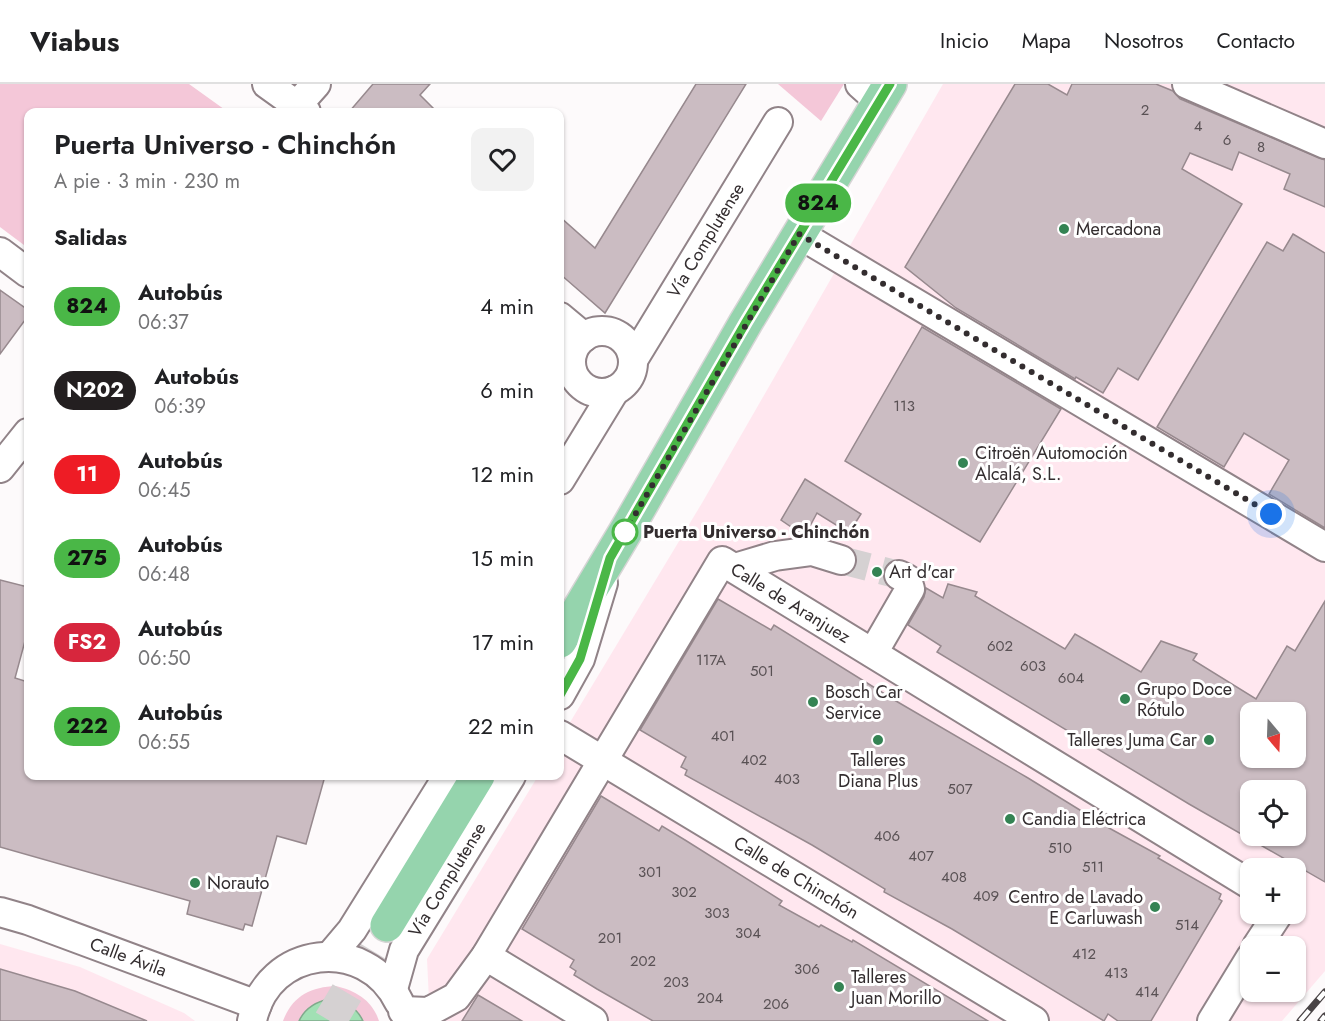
<!DOCTYPE html>
<html lang="es">
<head>
<meta charset="utf-8">
<style>
  body { margin:0; font-family:Jost,sans-serif; background:#f2f2f2; color:#202124; height:100vh; display:flex; flex-direction:column; font-size:22px; white-space:nowrap }
  * { box-sizing:border-box; margin:0 }
  p { font-size:20px; color:#757577 }
  .icon { flex:none; width:33px; height:33px; fill:none; stroke:currentColor; stroke-width:2; stroke-linecap:round; stroke-linejoin:round }
  .map { position:relative; flex:1; overflow:hidden }
  .details { position:absolute; left:24px; top:24px; width:540px; height:672px; display:flex; flex-direction:column; background:#fff; border-radius:12px; box-shadow:0 2px 4px #0004 }
  .details>* { flex:none }
  .badge { padding:0 12px; border-radius:20px; font-size:21px; line-height:39px }
  .needle { width:39px; rotate:161deg }
  .buttons { position:absolute; left:1240px; top:618px; display:grid; gap:12px }
  .buttons a { display:grid; place-items:center; width:66px; height:66px; border-radius:12px; background:#fff; box-shadow:0 2px 4px #0004; font-size:30px }
  .you { position:absolute; width:30px; height:30px; margin:-15px; border:4px solid #fff; border-radius:50%; background:#1a73e8; box-shadow:0 0 0 9px #1a73e833 }
  .map>.badge { position:absolute; translate:-50% -50%; box-shadow:0 0 0 3px #fff }
  h2 { padding:0 30px; font-size:22px; line-height:54px }
  .round { display:grid; place-items:center; flex:none; width:63px; height:63px; border-radius:12px; background:#f2f2f2 }
  .summary { display:flex; align-items:center; justify-content:space-between; height:102px; padding:0 30px }
  h1 { font-size:28px; font-weight:600; line-height:45px }
  ul { padding:0; list-style:none }
  li { display:flex; align-items:center; gap:18px; height:84px; padding:0 30px }
  li div { flex:1 }
  li b { display:block; font-size:22px }
  li em { font-style:normal }
  li .badge { min-width:66px; font-weight:700; text-align:center }
  header { display:flex; align-items:center; gap:36px; box-sizing:border-box; height:84px; padding:0 30px; background:#fff; border-bottom:2px solid #e0e0e0 }
  header strong { font-size:28px }
  nav { display:flex; gap:33px; margin-inline-start:auto; font-size:21px }
  .map>svg:first-child { display:block }
</style>
</head>
<body>
<header>
<strong>Viabus</strong>
<nav><a>Inicio</a><a>Mapa</a><a>Nosotros</a><a>Contacto</a></nav>
</header>
<div class="map">
<svg width="1325" height="937" viewBox="0 0 1325 937">
  <rect width="100%" height="100%" fill="#fdfafb"/>
  <g fill="#ffe7ef" fill-rule="evenodd">
    <path d="M943,0h382v887l-43,50h-852l-3,-62 111,-183h22v-37l142,-236zM1251,628h45v46h-45zM1251,706h45v46h-45zM1251,784h45v46h-45zM1251,862h45v46h-45z"/>
    <path d="M0,860l80,23 104,46 11,8h-195z"/>
  </g>
  <g fill="#f4c7d8">
    <path d="M0,0h189l39,28h-200v136l-28,-21z"/>
    <path d="M778,0h66l-23,37z"/>
    <path d="M336,902c20,5 36,14 43,35h-96c9,-25 28,-34 53,-35z"/>
  </g>
  <path fill="#a1e0b4" stroke="#80aa8c" stroke-width="1.5" d="M329,915c15,2 27,7 34,22h-64c6,-13 16,-19 30,-22z"/>
  <g fill="#cbbcc2" stroke="#97898e" stroke-width="1.5" fill-rule="evenodd">
    <path d="M373,0h57l-10,11 17,17h-88z"/>
    <path d="M696,0h50l-141,229 -45,-39v-57l35,31z"/>
    <path d="M1015,0h33l19,11 5,-11h84l17,7 7,8 145,61v47l-41,-18 6,-15 -51,-22 -7,18 -42,-17 -8,16 60,35 -104,176 -20,-12 -15,25 -27,-16 -1,2 -119,-71 -51,-41z"/>
    <path d="M1293,150l32,19v275l-56,-34 20,-34 -45,-27 -20,34 -67,-40 110,-185 16,9z"/>
    <path d="M0,206l28,20v6l-28,38z"/>
    <path d="M922,243l139,82 -81,133 -135,-81z"/>
    <path d="M805,395l56,35 -12,19 -32,-20 -7,13 -4,-2 -6,9 -19,-13z"/>
    <path d="M0,496l28,7v43l-13,48 13,4v94h297l-19,68 -29,-8 -25,90 -7,-2 -2,6 -56,-16 3,-13 -190,-54z"/>
    <path d="M948,500l29,8 -2,4 90,53 10,-15 66,38 20,-31 36,13 -4,6 63,39 31,-53 8,5 30,-50v281l-136,-78 -252,-152 4,-6 -33,-21 16,-28 2,-9 17,10zM1251,628h45v46h-45zM1251,706h45v46h-45z"/>
    <path d="M718,515l53,31 3,-5 122,76 132,77 81,50 51,28 -2,2 63,36 -2,5 3,2 -71,120h-33l-10,-7 -4,7 -152,-92 -68,-37 1,-3 -73,-44 -127,-70 2,-5 -6,-3 5,-10 -46,-27z"/>
    <path d="M601,712l58,35 3,-5 23,14 97,61 -3,4 40,22 2,-2 31,17 1,-2 135,81h-335l-56,-32 -23,-14 2,-4 -6,-4 4,-7 -52,-31z"/>
    <path d="M0,885l75,22 72,30h-147z"/>
    <path d="M478,911l44,26h-60z"/>
  </g>
  <g fill="none" stroke-linecap="round" stroke-linejoin="round">
    <path stroke="#d5d1d2" stroke-width="28" stroke-dasharray="28 14" stroke-linecap="butt" d="M841,476l58,15"/>
    <path stroke="#d5d1d2" stroke-width="33" stroke-dasharray="33 16" stroke-linecap="butt" d="M330,937l57,-96"/>
    <g stroke="#918388" stroke-width="32">
      <g id="minor">
        <path d="M267,0l39,28"/>
        <path d="M860,0l19,17"/>
        <path d="M1187,0l138,60"/>
        <path d="M291,28l25,-28"/>
        <path d="M799,150l526,313"/>
        <path d="M0,168l28,21"/>
        <path d="M560,233l24,20"/>
        <circle cx="602" cy="278" r="31"/>
        <path id="s1" d="M633,276l145,-238"/>
        <path d="M0,384l28,-35"/>
        <path d="M560,396l55,-90"/>
        <path d="M735,484l40,-12 37,-5 29,9"/>
        <path d="M873,569l37,-64 -3,-10 -8,-4"/>
        <path d="M560,611l20,-36 23,-76"/>
        <path id="s2" d="M560,651l474,286"/>
        <path id="s3" d="M0,828l28,8 229,85"/>
        <path d="M1257,862l21,-32"/>
        <path d="M330,872l22,-26 96,-154"/>
        <path d="M486,872l107,65"/>
        <path id="s4" d="M393,905l11,-39 107,-174"/>
        <path id="s5" d="M403,927l25,1 28,-15 30,-41 236,-395 529,324"/>
        <path d="M252,937c15,-76 114,-87 147,-19"/>
        <path d="M1212,937l39,-64"/>
      </g>
    </g>
    <g stroke="#d6d5d5" stroke-width="36">
      <g id="major">
        <path d="M560,557l67,-112 119,-207 144,-238"/>
        <path d="M387,841l91,-149"/>
      </g>
    </g>
    <use href="#minor" stroke="#fff" stroke-width="28"/>
    <use href="#major" stroke="#95d4ad" stroke-width="33"/>
    <g stroke="#494345" stroke-width="7">
      <g id="rail">
        <path d="M1300,937l25,-29"/>
        <path d="M1321,937l4,-5"/>
      </g>
    </g>
    <use href="#rail" stroke="#fff" stroke-width="4.5" stroke-dasharray="14" stroke-linecap="butt"/>
  </g>
  <g fill="none" stroke-linecap="round" stroke-linejoin="round">
    <g stroke="#fff" stroke-width="14">
      <path id="line" d="M560,611l20,-36 30,-101 136,-236 144,-238"/>
    </g>
    <use href="#line" stroke="#4ab747" stroke-width="9"/>
    <path stroke="#332d2f" stroke-width="6" stroke-dasharray="0 10.8" d="M625,448l174,-298 472,280"/>
  </g>
  <g fill="#348353" stroke="#fff" stroke-width="2">
    <circle cx="1064" cy="145" r="6"/>
    <circle cx="963" cy="379" r="6"/>
    <circle cx="877" cy="488" r="6"/>
    <circle cx="1125" cy="615" r="6"/>
    <circle cx="813" cy="618" r="6"/>
    <circle cx="878" cy="656" r="6"/>
    <circle cx="1209" cy="656" r="6"/>
    <circle cx="1010" cy="735" r="6"/>
    <circle cx="195" cy="799" r="6"/>
    <circle cx="1155" cy="823" r="6"/>
    <circle cx="839" cy="903" r="6"/>
  </g>
  <circle fill="#fff" stroke="#4ab747" stroke-width="3" cx="625" cy="448" r="12"/>
  <g text-anchor="middle" stroke-width="6" stroke-linejoin="round" paint-order="stroke">
    <g font-size="15" fill="#595154">
      <text x="1145" y="31">2</text>
      <text x="1198" y="47">4</text>
      <text x="1227" y="61">6</text>
      <text x="1261" y="68">8</text>
      <text x="904" y="327">113</text>
      <text x="1000" y="567">602</text>
      <text x="711" y="581">117A</text>
      <text x="1033" y="587">603</text>
      <text x="762" y="592">501</text>
      <text x="1071" y="599">604</text>
      <text x="723" y="657">401</text>
      <text x="754" y="681">402</text>
      <text x="787" y="700">403</text>
      <text x="960" y="710">507</text>
      <text x="887" y="757">406</text>
      <text x="1060" y="769">510</text>
      <text x="921" y="777">407</text>
      <text x="1093" y="788">511</text>
      <text x="650" y="793">301</text>
      <text x="954" y="798">408</text>
      <text x="684" y="813">302</text>
      <text x="986" y="817">409</text>
      <text x="717" y="834">303</text>
      <text x="1187" y="846">514</text>
      <text x="748" y="854">304</text>
      <text x="610" y="859">201</text>
      <text x="1084" y="875">412</text>
      <text x="643" y="882">202</text>
      <text x="807" y="890">306</text>
      <text x="1116" y="894">413</text>
      <text x="676" y="903">203</text>
      <text x="1147" y="913">414</text>
      <text x="710" y="919">204</text>
      <text x="776" y="925">206</text>
    </g>
    <g font-size="18" fill="#332d2f" stroke="#fff" text-anchor="start">
      <text x="1076" y="151">Mercadona</text>
      <text x="975" y="375">Citroën Automoción<tspan x="975" dy="21">Alcalá, S.L.</tspan></text>
      <text x="889" y="494">Art d'car</text>
      <text x="1137" y="611">Grupo Doce<tspan x="1137" dy="21">Rótulo</tspan></text>
      <text x="825" y="614">Bosch Car<tspan x="825" dy="21">Service</tspan></text>
      <text x="1197" y="662" text-anchor="end">Talleres Juma Car</text>
      <text x="878" y="682" text-anchor="middle">Talleres<tspan x="878" dy="21">Diana Plus</tspan></text>
      <text x="1022" y="741">Candia Eléctrica</text>
      <text x="207" y="805">Norauto</text>
      <text x="1143" y="819" text-anchor="end">Centro de Lavado<tspan x="1143" dy="21">E Carluwash</tspan></text>
      <text x="851" y="899">Talleres<tspan x="851" dy="21">Juan Morillo</tspan></text>
    </g>
    <g font-size="18" fill="#332d2f" stroke="#fff">
      <text dy="6" stroke="none"><textPath href="#s1" startOffset="140">Vía Complutense</textPath></text>
      <text dy="6" stroke="none"><textPath href="#s5" startOffset="648">Calle de Aranjuez</textPath></text>
      <text dy="6" stroke="none"><textPath href="#s2" startOffset="276">Calle de Chinchón</textPath></text>
      <text dy="6" stroke="none"><textPath href="#s4" startOffset="123">Vía Complutense</textPath></text>
      <text dy="6" stroke="none"><textPath href="#s3" startOffset="136">Calle Ávila</textPath></text>
    </g>
    <g font-size="18" font-weight="bold" fill="#332d2f" stroke="#fff" text-anchor="start">
      <text x="643" y="454">Puerta Universo - Chinchón</text>
    </g>
  </g>
</svg>
<div class="buttons">
<a><svg class="needle" viewBox="-14 -14 28 28"><path d="M0-13l5 13h-10z" fill="#e53935"/><path d="M0 13l5-13h-10z" fill="#757577"/></svg></a>
<a><svg class="icon" aria-label="locate" viewBox="0 0 24 24"><circle cx="12" cy="12" r="6"/><path d="M12 2v4M12 18v4M2 12h4M18 12h4"/></svg></a>
<a>+</a>
<a>−</a>
</div>
<div class="you" style="left:1271px;top:430px"></div>
<b class="badge" style="left:818px;top:119px;background:#4ab747;color:#111">824</b>
<section class="details">
<div class="summary"><div><h1>Puerta Universo - Chinchón</h1><p>A pie · 3 min · 230 m</p></div><a class="round"><svg class="icon" aria-label="heart" viewBox="0 0 24 24"><path d="M12 20l-8-8c-3-5 5-10 8-4 3-6 11-1 8 4z"/></svg></a></div>
<h2>Salidas</h2>
<ul>
<li><span class="badge" style="background:#4ab747;color:#111">824</span><div><b>Autobús</b><p>06:37</p></div><em>4 min</em></li>
<li><span class="badge" style="background:#231f20;color:#fff">N202</span><div><b>Autobús</b><p>06:39</p></div><em>6 min</em></li>
<li><span class="badge" style="background:#ee1c25;color:#fff">11</span><div><b>Autobús</b><p>06:45</p></div><em>12 min</em></li>
<li><span class="badge" style="background:#4ab747;color:#111">275</span><div><b>Autobús</b><p>06:48</p></div><em>15 min</em></li>
<li><span class="badge" style="background:#d7263d;color:#fff">FS2</span><div><b>Autobús</b><p>06:50</p></div><em>17 min</em></li>
<li><span class="badge" style="background:#4ab747;color:#111">222</span><div><b>Autobús</b><p>06:55</p></div><em>22 min</em></li>
</ul>
</section>
</div>
</body>
</html>
